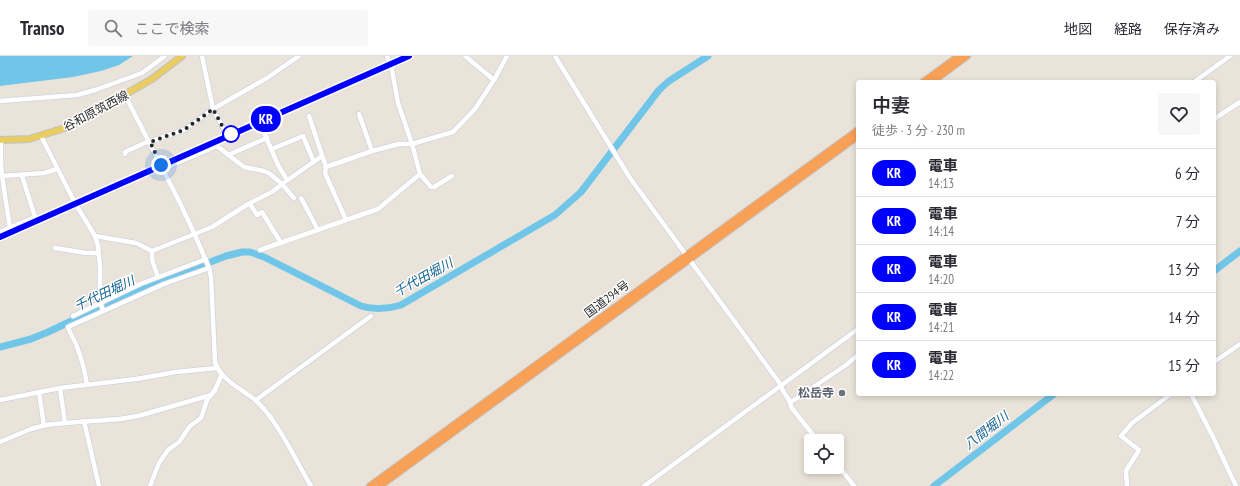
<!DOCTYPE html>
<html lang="ja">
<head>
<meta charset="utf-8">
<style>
  body { margin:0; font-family:"PT Sans Narrow","Noto Sans JP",sans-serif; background:#f7f7f7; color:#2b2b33; height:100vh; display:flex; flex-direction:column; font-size:15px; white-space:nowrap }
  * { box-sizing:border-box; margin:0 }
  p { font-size:13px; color:#7c7c81 }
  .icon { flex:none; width:22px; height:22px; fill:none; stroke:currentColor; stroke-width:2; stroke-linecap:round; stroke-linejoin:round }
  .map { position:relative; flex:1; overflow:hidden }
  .panel { position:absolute; left:856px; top:24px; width:360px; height:316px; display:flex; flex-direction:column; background:#fff; border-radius:4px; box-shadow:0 2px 6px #0003 }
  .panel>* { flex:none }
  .badge { padding:0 8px; border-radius:13px; font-size:14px; line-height:26px }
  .controls { position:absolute; left:804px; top:378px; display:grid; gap:8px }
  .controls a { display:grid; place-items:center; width:40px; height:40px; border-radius:4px; background:#fff; box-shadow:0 2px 6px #0003; font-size:20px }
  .you { position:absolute; width:20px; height:20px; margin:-10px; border:3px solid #fff; border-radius:50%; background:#1a73e8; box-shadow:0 0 0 6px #1a73e833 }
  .map>.badge { position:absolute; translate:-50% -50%; box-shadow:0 0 0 2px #fff }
  .round { display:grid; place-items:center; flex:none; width:42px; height:42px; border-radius:4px; background:#f7f7f7 }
  .summary { display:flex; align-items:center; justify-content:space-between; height:68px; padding:0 16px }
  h1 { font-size:19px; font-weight:600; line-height:30px }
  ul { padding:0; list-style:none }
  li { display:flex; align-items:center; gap:12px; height:48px; padding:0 16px; border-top:1px solid #e1e1e2 }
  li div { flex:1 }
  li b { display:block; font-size:15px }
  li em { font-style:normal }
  li .badge { min-width:44px; font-weight:700; text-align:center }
  header { display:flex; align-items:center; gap:24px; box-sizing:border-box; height:56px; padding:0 20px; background:#fff; border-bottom:1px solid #e1e1e2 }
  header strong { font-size:19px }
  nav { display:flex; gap:22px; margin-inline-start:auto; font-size:14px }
  .search { width:280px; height:36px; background:#f7f7f7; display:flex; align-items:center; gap:10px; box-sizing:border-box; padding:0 14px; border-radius:4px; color:#7c7c81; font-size:15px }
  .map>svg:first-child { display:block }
</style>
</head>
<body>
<header>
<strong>Transo</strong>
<div class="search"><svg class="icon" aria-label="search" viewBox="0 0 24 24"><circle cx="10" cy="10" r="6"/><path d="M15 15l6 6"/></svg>ここで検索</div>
<nav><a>地図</a><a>経路</a><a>保存済み</a></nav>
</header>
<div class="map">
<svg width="1240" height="430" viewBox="0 0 1240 430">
  <rect width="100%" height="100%" fill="#eae3d9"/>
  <path fill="#6fc6e9" d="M0,0h133l-14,9 -18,6 -28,6 -73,9z"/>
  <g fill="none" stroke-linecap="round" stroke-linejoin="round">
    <g stroke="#6fc6e9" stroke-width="7">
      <path d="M1214,215l26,-20"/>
      <path d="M0,291l31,-8 17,-7 87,-41 91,-35 16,-4h8l14,5 97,49c14,4 26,3 40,-1l154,-90 26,-23 78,-102 10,-9 39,-25"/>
      <path d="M934,430l120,-92"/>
    </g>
    <g stroke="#cfd2e0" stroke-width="6">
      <g id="minor">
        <path d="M202,0l11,53 12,22"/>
        <path d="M387,0l5,14 6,33 14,41 8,30 11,13h3l18,-11"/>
        <path d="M465,0l29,24"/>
        <path d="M555,0l75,122 151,207c1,9 10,13 10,22l27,34"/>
        <path d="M1194,26l36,-26"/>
        <path d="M125,39l54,106 16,34 14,33 2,9 4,85c5,17 26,27 39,37 22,18 42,62 57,87"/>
        <path d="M0,45l77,-6 18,-5 47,-17 23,-17"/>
        <path d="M359,58l13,37"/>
        <path d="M309,60l17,51 -1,6 21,47"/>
        <path d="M1214,63l26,-17"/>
        <path d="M262,72l16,37 9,15"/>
        <path d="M41,80l34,67 20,33 3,10 2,21v35l3,8"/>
        <path d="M1,84v24"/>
        <path d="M149,86l35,-12 29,-21 54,-31 32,-22"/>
        <path d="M272,93l31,-13 11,26"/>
        <path d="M125,98v-2l24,-11"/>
        <path d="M228,99l39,-17"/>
        <path d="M0,108h1l1,12 42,-3 13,-4"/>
        <path d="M326,111l46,-16 27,-7h13l41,-12 22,-23 19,-29 13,-24"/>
        <path d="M163,113l54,-23 27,21 20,4 6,3 12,10 12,14"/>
        <path d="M2,120l8,52"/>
        <path d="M301,142l17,32"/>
        <path d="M250,148l7,11 5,-3 19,31"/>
        <path d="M0,176l35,-15 -13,-41"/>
        <path d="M95,180l41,7 16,8"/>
        <path d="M55,192l31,5h13"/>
        <path d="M260,194l118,-41 42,-35"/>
        <path d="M158,221l-6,-17v-9l60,-24 36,-23 24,-12 10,-8 40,-28"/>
        <path d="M73,260l67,-32 66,-25"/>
        <path d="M1214,306l26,-18"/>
        <path d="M87,329c-2,-14 -6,-28 -11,-41 -3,-6 -6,-11 -8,-17l96,-43 45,-16"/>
        <path d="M60,332l5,35"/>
        <path d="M39,336l5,34"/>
        <path d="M1191,338l22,43 23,49"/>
        <path d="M0,344l60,-12 76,-9 40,-7 41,-4"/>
        <path d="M256,344l115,-84"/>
        <path d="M791,346l55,-37 12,-10"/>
        <path d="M84,365l15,65"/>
        <path d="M0,386l31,-13 15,-4 19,-2 55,-4 18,-3 73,-21"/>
        <path d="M837,408l17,22"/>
        <path d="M150,430l9,-23 9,-13 11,-8 11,-16 11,-8 6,-18 8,-10 7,-16"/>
        <path d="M644,430l214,-157"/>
        <path d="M1127,430l-1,-15 13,-21 -18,-14 11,-13 39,-29"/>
      </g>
    </g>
    <g stroke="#c3c3c3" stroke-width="8">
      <path id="major" d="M0,84l29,-1 39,-12 84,-48 30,-23"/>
    </g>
    <g stroke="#c3c3c3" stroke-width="8">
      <g id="highway">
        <path d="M923,26l36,-26"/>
        <path d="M932,26l35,-26"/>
        <path d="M370,430l488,-356"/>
        <path d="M380,430l478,-350"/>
      </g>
    </g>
    <use href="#minor" stroke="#fff" stroke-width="4.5"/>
    <use href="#major" stroke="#ebcd5d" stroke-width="5.5"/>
    <use href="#highway" stroke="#f8a056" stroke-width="6"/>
    <g stroke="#9d9fb2" stroke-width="2.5">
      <path id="rail" d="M0,181l161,-72 31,-11 87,-38 31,-16 99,-44"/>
    </g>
    <use href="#rail" stroke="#fff" stroke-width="1" stroke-dasharray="3" stroke-linecap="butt"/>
  </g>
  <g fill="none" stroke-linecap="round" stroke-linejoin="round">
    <g stroke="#fff" stroke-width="9">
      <path id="line" d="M0,181l409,-181"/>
    </g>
    <use href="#line" stroke="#00f" stroke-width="6"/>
    <path stroke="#282828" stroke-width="4" stroke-dasharray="0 7.2" d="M161,109l-11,-23 34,-12 29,-21 12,22 6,3"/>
  </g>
  <circle fill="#fff" stroke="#00f" stroke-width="2" cx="231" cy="78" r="8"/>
  <circle fill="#6b7280" stroke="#fff" stroke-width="1.5" cx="842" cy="337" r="4"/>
  <g text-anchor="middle" stroke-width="3" stroke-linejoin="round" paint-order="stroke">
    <g font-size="12" fill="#282828" stroke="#fff">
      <text transform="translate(96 55) rotate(-28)" y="4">谷和原筑西線</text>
      <text transform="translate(607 243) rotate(-37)" y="4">国道294号</text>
    </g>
    <g font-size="12" font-weight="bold" fill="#5b616d" stroke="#fff" text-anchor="end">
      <text x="834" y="341">松岳寺</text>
    </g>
    <g font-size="13" font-style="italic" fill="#126292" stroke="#fff">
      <text transform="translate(423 221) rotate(-29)" y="5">千代田堀川</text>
      <text transform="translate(104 237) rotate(-25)" y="5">千代田堀川</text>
      <text transform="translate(986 374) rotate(-38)" y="5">八間堀川</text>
    </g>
  </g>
</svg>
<div class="controls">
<a><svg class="icon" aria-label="locate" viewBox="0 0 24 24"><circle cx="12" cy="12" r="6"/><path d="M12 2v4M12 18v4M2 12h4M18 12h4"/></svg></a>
</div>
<div class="you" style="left:161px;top:109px"></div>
<b class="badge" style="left:266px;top:63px;background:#00f;color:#fff">KR</b>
<section class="panel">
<div class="summary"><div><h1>中妻</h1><p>徒歩 · 3 分 · 230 m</p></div><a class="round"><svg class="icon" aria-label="heart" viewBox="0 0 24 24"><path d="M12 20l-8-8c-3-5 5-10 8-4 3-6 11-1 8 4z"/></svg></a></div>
<ul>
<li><span class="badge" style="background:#00f;color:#fff">KR</span><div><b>電車</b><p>14:13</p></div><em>6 分</em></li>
<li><span class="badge" style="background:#00f;color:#fff">KR</span><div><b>電車</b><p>14:14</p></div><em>7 分</em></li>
<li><span class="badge" style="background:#00f;color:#fff">KR</span><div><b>電車</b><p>14:20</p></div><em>13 分</em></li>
<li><span class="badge" style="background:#00f;color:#fff">KR</span><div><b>電車</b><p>14:21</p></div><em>14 分</em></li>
<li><span class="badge" style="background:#00f;color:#fff">KR</span><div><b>電車</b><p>14:22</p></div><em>15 分</em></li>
</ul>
</section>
</div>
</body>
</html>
